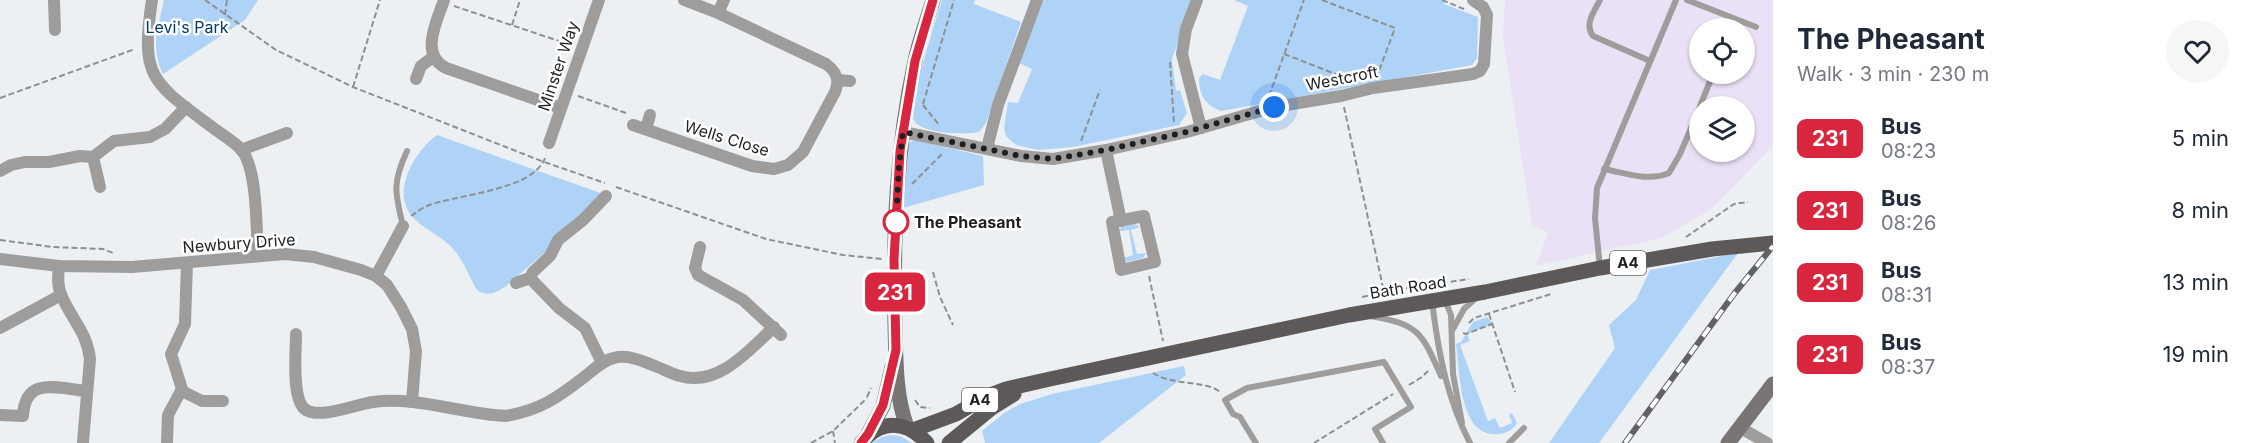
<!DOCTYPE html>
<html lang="en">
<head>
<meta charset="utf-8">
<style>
  body { margin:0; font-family:Inter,sans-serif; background:#f6f6f7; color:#1f2937; height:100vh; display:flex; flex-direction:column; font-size:22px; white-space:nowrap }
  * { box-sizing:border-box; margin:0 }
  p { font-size:20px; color:#747a83 }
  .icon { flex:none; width:33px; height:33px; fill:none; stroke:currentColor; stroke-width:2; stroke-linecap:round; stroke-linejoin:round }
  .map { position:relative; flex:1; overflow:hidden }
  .panel { display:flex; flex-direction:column; background:#fff; width:480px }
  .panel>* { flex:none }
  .badge { padding:0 12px; border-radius:9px; font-size:21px; line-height:39px }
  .fabs { position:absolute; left:1689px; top:18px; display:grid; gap:12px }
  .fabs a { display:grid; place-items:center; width:66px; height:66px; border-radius:50%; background:#fff; box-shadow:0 2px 4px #0004; font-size:30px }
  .you { position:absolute; width:30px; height:30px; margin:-15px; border:4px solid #fff; border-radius:50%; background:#1a73e8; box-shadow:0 0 0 9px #1a73e833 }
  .map>.badge { position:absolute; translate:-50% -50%; box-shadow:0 0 0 3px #fff }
  .round { display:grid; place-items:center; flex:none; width:63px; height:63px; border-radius:32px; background:#f6f6f7 }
  .head { display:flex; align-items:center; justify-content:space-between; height:102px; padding:0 24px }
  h1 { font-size:28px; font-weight:700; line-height:45px }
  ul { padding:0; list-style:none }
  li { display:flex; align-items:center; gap:18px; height:72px; padding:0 24px }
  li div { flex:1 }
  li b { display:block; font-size:22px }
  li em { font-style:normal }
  li .badge { min-width:66px; font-weight:700; text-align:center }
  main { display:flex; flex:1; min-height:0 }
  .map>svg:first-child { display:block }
</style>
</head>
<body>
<main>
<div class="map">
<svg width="1773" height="443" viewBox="0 0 1773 443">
  <rect width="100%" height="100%" fill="#ecf0f3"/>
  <path fill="#ebe1f6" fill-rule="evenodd" d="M1505,0h268v146l-64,65 -47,27 -126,28 12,-34 -16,-6 -29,-189zM1700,28h44v46h-44zM1700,106h44v46h-44z"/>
  <g fill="#aed3f7">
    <path d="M164,0h94l-13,20 -82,54c-13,-27 -5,-46 1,-74z"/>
    <path d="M942,0h33l-1,4 47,18 -35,101 -7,9c-13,3 -59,2 -65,-12 -6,-14 22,-101 28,-120z"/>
    <path d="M1043,0h150l-21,59 4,32 4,-1 7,23 -8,12 -106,22 -35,3 -22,-5 -10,-9 -2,-7 4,-27 10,1 14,-34 -13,-6z"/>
    <path d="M1234,0h211l-1,4 34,13 -1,41 -5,7 -251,46c-16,-6 -22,-16 -22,-33l4,-4 17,6 28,-74z"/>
    <path d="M437,135l172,61 -104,91c-10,6 -17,10 -28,3 -8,-13 -13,-29 -23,-40 -12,-15 -31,-20 -43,-35 -20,-25 5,-65 26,-80z"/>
    <path d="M915,140l68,16 1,29 -81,23 4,-58 3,-8z"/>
    <path d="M1133,223l7,4 -9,3 6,24 9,-1 -3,5 -16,4 -4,-4 10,-3 -4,-25 -10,1 3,-5z"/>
    <path d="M1738,253l-139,190h-50l66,-95 -6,-23 27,-25 14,-30z"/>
    <path d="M1487,317l6,7 -26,10 3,7 -10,4 28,76 7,-3 5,10 12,-5 -3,-8 3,-2 5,10c-3,6 -10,10 -18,11 -41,5 -39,-65 -43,-90l5,-2 12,-20z"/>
    <path d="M1184,366l2,9 -87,68h-114l-3,-12 22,-18 16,-9 32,-10z"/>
    <path d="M892,435l10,2 10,6h-40l10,-6z"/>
  </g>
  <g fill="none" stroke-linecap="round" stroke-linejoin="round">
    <g stroke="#8d9093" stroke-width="2" stroke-dasharray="6 3" stroke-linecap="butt">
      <path d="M205,0l71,50 77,37 191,75 61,21"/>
      <path d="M1322,0l73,28 -18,48"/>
      <path d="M1442,0l22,9"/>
      <path d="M454,6l117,39"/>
      <path d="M225,15l2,-15"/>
      <path d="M512,25l8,-25"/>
      <path d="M1284,54l67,26"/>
      <path d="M1170,62l4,61"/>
      <path d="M353,87l27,-87"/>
      <path d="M578,96l48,17"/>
      <path d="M1269,96l35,-96"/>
      <path d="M0,98l135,-49"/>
      <path d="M923,104l31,-104"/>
      <path d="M923,105l17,21"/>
      <path d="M1344,107l40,185"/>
      <path d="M1081,141l19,-51"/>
      <path d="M912,184l30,-30"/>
      <path d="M616,187l150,52 77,16 39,4"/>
      <path d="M411,216c5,-3 10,-8 16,-10 29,-12 110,-15 119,-51"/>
      <path d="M1686,237l48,-33 14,-2"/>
      <path d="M0,240l53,7 50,2 10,4"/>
      <path d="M933,272l7,25 13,28"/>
      <path d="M1149,276l14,65"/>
      <path d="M1362,297l46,-9 61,-9"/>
      <path d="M1489,314l26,78"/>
      <path d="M1469,323l5,-5 77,-24"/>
      <path d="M1463,333l3,1 26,-10"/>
      <path d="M1153,373c19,13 56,7 68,20"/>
      <path d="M1409,385l13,-8 6,-6"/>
      <path d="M867,397l4,-9"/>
      <path d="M915,400l5,7 10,1"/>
      <path d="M833,431l2,12"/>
      <path d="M811,443l22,-12 34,-33"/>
      <path d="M1314,443l79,-49"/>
    </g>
    <g stroke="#9f9c9c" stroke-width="6">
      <path d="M1600,0c-6,12 -16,24 -7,36l57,25"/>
      <path d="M1687,0l69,27"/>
      <path d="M1700,106l13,-32"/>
      <path d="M1604,169c21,4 45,13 65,4l11,-19 20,-47"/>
      <path d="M403,226c-8,-33 -11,-43 4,-75"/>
      <path d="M1600,268l-5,-50 2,-30 79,-188"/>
      <path d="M1370,316c49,8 52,17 71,60"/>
      <path d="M1453,329l11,-20 13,-12"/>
      <path d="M1462,423l-9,-49 -2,-59 -4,-10 -11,-4 -3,8c6,47 15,92 37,134"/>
      <path d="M1256,443l-16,-26 -7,-3 -8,-14 22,-12 137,-26 27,45 -36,22 8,14"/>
      <path d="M1509,443l15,-15"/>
    </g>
    <g stroke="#9f9c9c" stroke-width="12">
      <path d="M54,0l1,30"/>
      <path d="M152,0c-12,78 0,82 60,127 9,7 21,14 29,22 17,20 15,81 17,107"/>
      <path d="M444,0c-7,21 -25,55 2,68l115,40"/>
      <path d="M1197,0l-11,29 -4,25 19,74"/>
      <path d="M718,13l6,-13"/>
      <path d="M416,79l5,-13 12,-9"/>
      <path d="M838,80l12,1"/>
      <path d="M633,125l119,41 22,3 14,-4 15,-13 32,-60c5,-12 2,-20 -9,-28l-108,-51 -34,-13"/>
      <path d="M646,129l4,-14"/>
      <path d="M903,132l118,24 32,3 53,-9 81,-18 87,-25 67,-11 32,-8 100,-14 7,-3 4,-7 3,-49 -4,-8 -10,-7"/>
      <path d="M549,143l50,-143"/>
      <path d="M987,148l11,-43 39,-105"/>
      <path d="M241,150l46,-17"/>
      <path d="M1106,150l15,71"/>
      <path d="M93,157l7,30"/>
      <path d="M0,171l11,-6 14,-3h24l31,-6 13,1 21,-16 36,-4 15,-8 21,-22"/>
      <path d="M1144,216l11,46 -34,8 -9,-48z"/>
      <path d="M700,247l-5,21 3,7 45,25 38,35"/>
      <path d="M0,259l59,7 73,1 153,-13 29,3 47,13 15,6 11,9 14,22 11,22 4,22 -4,51"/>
      <path d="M59,266c-1,9 -2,19 2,28 9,24 26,37 29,65l-7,83"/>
      <path d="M376,276l27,-50"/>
      <path d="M516,283l14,-5"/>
      <path d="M0,328l61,-33"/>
      <path d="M296,334c0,17 -5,67 10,76 15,9 51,-6 67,-8 44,-6 89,12 133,14 34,-6 51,-18 77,-38 9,-7 20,-18 31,-20 13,-4 29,3 41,8 8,3 17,8 25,10 39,11 69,-26 94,-49"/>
      <path d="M602,363l-17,-35 -26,-20 -29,-30 3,-6 17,-16 8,-16 25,-20 23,-24"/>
      <path d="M182,391l20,10h21"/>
      <path d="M0,415l23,1c2,-40 34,-28 63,-25"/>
      <path d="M1739,427l28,16"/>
      <path d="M167,443l1,-28 14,-26 -11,-35 14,-30 2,-61"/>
    </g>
    <g stroke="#787574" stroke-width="15">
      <path d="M907,427c-12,-32 -11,-69 -12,-103 -2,-88 1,-177 20,-263 4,-20 12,-41 18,-61"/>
      <path d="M868,434l15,-28 9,-39"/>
      <path d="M1728,443l45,-59"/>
    </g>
    <g stroke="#5d5958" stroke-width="15">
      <path d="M913,430l43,-16 29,-17 21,-8 44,-10 299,-64 136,-23 115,-24 112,-19 61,-6"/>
      <path d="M861,443c20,-24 45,-23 66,0"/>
      <path d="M949,443l44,-36 21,-13"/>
    </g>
    <g stroke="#606264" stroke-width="6">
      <path id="rail" d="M1625,443l109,-149 39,-48"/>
    </g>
    <use href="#rail" stroke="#fff" stroke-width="4" stroke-dasharray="11" stroke-linecap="butt"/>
  </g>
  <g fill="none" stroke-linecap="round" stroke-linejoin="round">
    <g stroke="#fff" stroke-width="14">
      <path id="line" d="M861,443l7,-9 15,-29 13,-55 -2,-90 6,-109 15,-90 18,-61"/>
    </g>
    <use href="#line" stroke="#d7263d" stroke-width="9"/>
    <path stroke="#1e1f21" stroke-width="6" stroke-dasharray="0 10.8" d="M896,222l3,-55 4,-35 118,24 32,3 53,-9 80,-18 88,-25"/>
  </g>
  <circle fill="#fff" stroke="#d7263d" stroke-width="3" cx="896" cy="222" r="12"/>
  <g text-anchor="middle" stroke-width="5" stroke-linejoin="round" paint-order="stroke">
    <g fill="#fff" stroke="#626264" stroke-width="1.5">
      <rect x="1610" y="251" width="36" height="24" rx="4.5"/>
      <rect x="962" y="388" width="36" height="24" rx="4.5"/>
    </g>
    <g font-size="15" font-weight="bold" fill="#1e1f21">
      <text x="1628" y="268">A4</text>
      <text x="980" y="405">A4</text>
    </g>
    <g font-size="16" fill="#003a66" stroke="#fff">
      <text x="187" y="33">Levi's Park</text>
    </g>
    <g font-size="16" fill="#1e1f21" stroke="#fff">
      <text transform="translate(558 66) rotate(-71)" y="6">Minster Way</text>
      <text transform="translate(1342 78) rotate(-11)" y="6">Westcroft</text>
      <text transform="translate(727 138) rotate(17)" y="6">Wells Close</text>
      <text transform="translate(239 243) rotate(-4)" y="6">Newbury Drive</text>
      <text transform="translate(1408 287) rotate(-9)" y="6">Bath Road</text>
    </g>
    <g font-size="16" font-weight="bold" fill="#1e1f21" stroke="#fff" text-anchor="start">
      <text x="914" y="228">The Pheasant</text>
    </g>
  </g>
</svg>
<div class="fabs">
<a><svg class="icon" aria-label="locate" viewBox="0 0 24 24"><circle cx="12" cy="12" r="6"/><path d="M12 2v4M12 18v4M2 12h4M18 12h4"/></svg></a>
<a><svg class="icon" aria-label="layers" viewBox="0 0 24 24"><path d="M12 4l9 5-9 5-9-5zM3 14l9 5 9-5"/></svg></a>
</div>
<div class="you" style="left:1274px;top:107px"></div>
<b class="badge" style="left:895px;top:292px;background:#d7263d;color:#fff">231</b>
</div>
<section class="panel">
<div class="head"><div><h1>The Pheasant</h1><p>Walk · 3 min · 230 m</p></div><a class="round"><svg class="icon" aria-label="heart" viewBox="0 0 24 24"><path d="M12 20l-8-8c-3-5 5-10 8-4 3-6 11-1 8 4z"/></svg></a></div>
<ul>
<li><span class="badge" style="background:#d7263d;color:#fff">231</span><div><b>Bus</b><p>08:23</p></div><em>5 min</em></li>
<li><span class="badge" style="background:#d7263d;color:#fff">231</span><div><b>Bus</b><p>08:26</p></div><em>8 min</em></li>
<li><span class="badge" style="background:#d7263d;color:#fff">231</span><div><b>Bus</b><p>08:31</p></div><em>13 min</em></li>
<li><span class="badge" style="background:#d7263d;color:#fff">231</span><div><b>Bus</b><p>08:37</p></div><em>19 min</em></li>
</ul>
</section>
</main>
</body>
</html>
